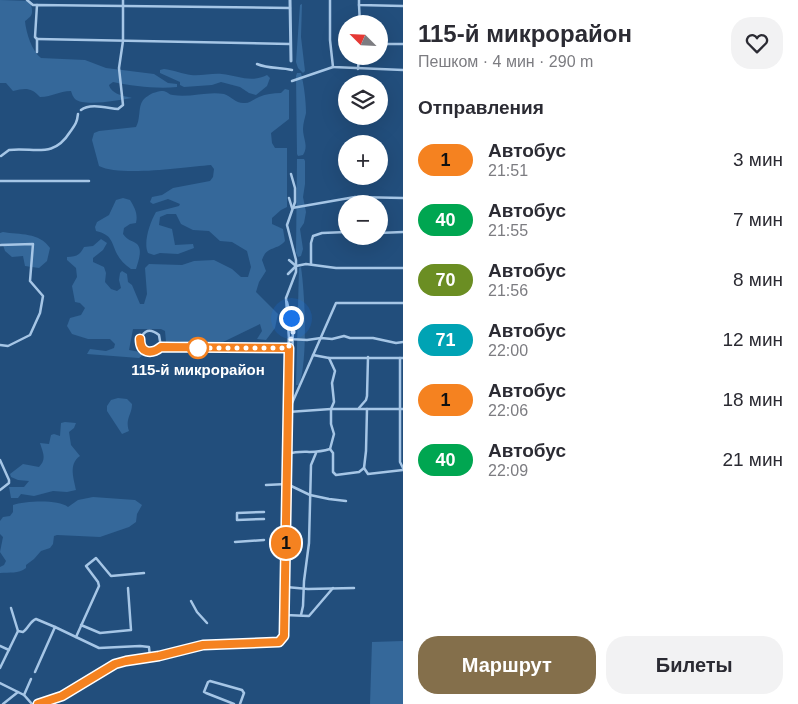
<!DOCTYPE html>
<html lang="ru">
<head>
<meta charset="utf-8">
<style>
  body { margin:0; font-family:Arial,sans-serif; background:#f2f2f3; color:#2b2b33; height:100vh; display:flex; flex-direction:column; font-size:19px; white-space:nowrap }
  * { box-sizing:border-box; margin:0 }
  p { font-size:16px; color:#7c7c81 }
  .icon { flex:none; width:28px; height:28px; fill:none; stroke:currentColor; stroke-width:2; stroke-linecap:round; stroke-linejoin:round }
  .map { position:relative; flex:1; overflow:hidden }
  .panel { display:flex; flex-direction:column; background:#fff; width:395px }
  .panel>* { flex:none }
  .badge { padding:0 10px; border-radius:16px; font-size:18px; line-height:32px }
  .needle { width:32px; rotate:294deg }
  .buttons { position:absolute; left:338px; top:15px; display:grid; gap:10px }
  .buttons a { display:grid; place-items:center; width:50px; height:50px; border-radius:50%; background:#fff; box-shadow:0 5px 20px #0002; font-size:25px }
  .you { position:absolute; width:25px; height:25px; margin:-12px; border:4px solid #fff; border-radius:50%; background:#1a73e8; box-shadow:0 0 0 8px #1a73e833 }
  .map>.badge { position:absolute; translate:-50% -50%; box-shadow:0 0 0 2px #fff }
  h2 { padding:0 15px; font-size:19px; line-height:45px }
  .round { display:grid; place-items:center; flex:none; width:52px; height:52px; border-radius:20px; background:#f2f2f3 }
  .summary { display:flex; align-items:center; justify-content:space-between; height:85px; padding:0 15px }
  h1 { font-size:24px; font-weight:800; line-height:38px }
  .primary-button { display:flex; gap:10px; margin-top:auto; padding:10px 15px }
  .primary-button a { flex:1; height:58px; border-radius:20px; background:#846f4b; color:#fff; font-size:20px; font-weight:800; line-height:58px; text-align:center }
  .primary-button a+a { background:#f2f2f3; color:#2b2b33 }
  ul { padding:0; list-style:none }
  li { display:flex; align-items:center; gap:15px; height:60px; padding:0 15px }
  li div { flex:1 }
  li b { display:block; font-size:19px }
  li em { font-style:normal }
  li .badge { min-width:55px; font-weight:700; text-align:center }
  main { display:flex; flex:1; min-height:0 }
  .map>svg:first-child { display:block }
</style>
</head>
<body>
<main>
<div class="map">
<svg width="403" height="704" viewBox="0 0 403 704">
  <rect width="100%" height="100%" fill="#224e7c"/>
  <g fill="#35689a">
    <path d="M0,0l30,1c3,11 4,14 -5,20 1,12 7,30 16,37l44,2 21,8 48,6 14,9 9,1v3c-21,2 -44,-1 -64,-5l-4,3c2,9 15,11 23,13 -12,2 -48,9 -57,1 -2,-2 -3,-5 -4,-8 -13,0 -18,6 -31,6 -9,-10 -15,-9 -27,-6l-7,-8h-6z"/>
    <path d="M302,4l-1,33 4,34 -2,2 -5,-5 -2,-6 4,-57z"/>
    <path d="M164,69c9,1 19,5 27,6 10,1 21,-2 31,-1 16,2 30,9 45,1l3,3 -3,8 -11,9 -7,-2 -9,-6 -19,-5 -9,3 -28,2 -4,-2v-3l-20,-9v-3z"/>
    <path d="M297,73h4c3,12 5,28 5,40 -1,5 -3,10 -3,16 0,10 6,17 0,26l-5,1 -1,-2 -1,-78z"/>
    <path d="M285,89l4,1v29l-18,14 1,10 3,5h12v59l-6,3 -9,8v6l11,5 2,12c-8,10 -18,4 -23,19l4,11 -7,11 -3,10 22,22 -3,14 -9,12 -9,-1 5,-8 -2,-7 -39,19h-30l-15,-2 -10,1 -1,-11 -4,-2h-28l-4,21 11,2 2,4 -3,2 -52,-4 3,-5 16,2 8,-3 1,-4 -5,-5h-22l-16,-5 -5,-8 3,-8 11,-3 4,-7 -5,-5 -5,-1 -3,-16 5,-9 -1,-9 -9,-8v-3c9,0 13,-2 17,-10l9,-1 8,-7 6,4 -4,7 -10,8v4l11,5 2,6 -1,9 6,7 6,2 4,-3 -2,-8 1,-7 2,-2 5,3 1,8 4,3 8,19h4l3,-10 -2,-26 4,-4 33,1 12,-4 20,-1 18,9 9,8h7l3,-10 -4,-16 -15,-9 -12,-1 -11,-10 -16,-1 -12,-6 -5,-10h-9l-7,3 -1,8 13,4 3,16 18,-1 1,4 -16,6 -18,-1 -6,2 -6,-2c-5,-10 2,-31 8,-41l23,-6 1,-2 -12,-5 -15,5 -3,-2 2,-5 10,-2 11,-7 37,-7 3,-4 1,-8 -3,-4c-27,2 -90,12 -112,1l-7,-26 2,-7 5,-2 37,-4c6,-10 0,-25 12,-31 3,-3 11,-5 15,-5 4,0 6,4 10,4 17,3 34,-4 51,-1 7,2 12,10 21,9 5,0 9,-4 14,-6 7,-3 14,-4 22,-4z"/>
    <path d="M297,159h7l1,2v23l-2,13 3,15 -2,11 -4,6 3,20 -2,7 -3,1 -2,-4z"/>
    <path d="M123,198l7,2c5,8 8,14 6,23l-6,1 -6,4 -1,6c5,7 9,6 14,10 6,6 1,18 -1,25h-5c-6,-4 -11,-9 -14,-15 -6,-13 -5,-19 -21,-23l-1,-4 2,-5 12,-7 7,-15z"/>
    <path d="M3,232c17,3 36,0 47,16l-3,13 -8,7 -14,-2 -2,-10 -11,1 -7,-6 -2,-6 -3,-2v-10z"/>
    <path d="M301,267c4,28 7,93 -2,118h-3l3,-117z"/>
    <path d="M118,398l9,1 5,5c0,11 -7,14 -3,27l-7,3 -15,-23v-5l4,-6z"/>
    <path d="M65,422l11,1 -2,5 -5,4 2,13 9,11c-12,8 -6,23 -4,34l-9,2 -14,-1 -19,5 -13,-2 -3,4h-7l-2,-11h15l5,-6 -11,-1 -7,-3 -1,-3 13,-10 16,3c8,-8 4,-14 1,-24l9,1 2,-9 3,-1 6,2 1,-13z"/>
    <path d="M93,497l42,3 7,5 -5,9 -1,8 -7,5 -29,10 -43,-2 -3,1 -1,8 -3,4 -9,3 -7,8 -8,6v3c-8,6 -16,4 -26,5v-6l4,-2 2,-4 -6,-9 3,-15 -3,-3v-13l3,-4 7,-1 3,-4v-7c12,-4 45,-6 55,2l10,-7z"/>
    <path d="M403,641v63h-33l2,-62z"/>
  </g>
  <g fill="none" stroke-linecap="round" stroke-linejoin="round">
    <g stroke="#a6c6e6" stroke-width="2.5">
      <path d="M27,0l6,5h4"/>
      <path d="M330,0v40l3,27 70,3"/>
      <path d="M359,0v5l44,1"/>
      <path d="M359,5l1,19"/>
      <path d="M37,39l253,5"/>
      <path d="M379,44h24"/>
      <path d="M37,52v-13l-2,-2 2,-32 253,3"/>
      <path d="M257,64c12,5 23,3 35,6"/>
      <path d="M358,69l1,-13"/>
      <path d="M292,81l41,-14"/>
      <path d="M81,110c9,-7 26,-2 37,-1l5,-4 -4,-37 4,-27v-41"/>
      <path d="M1,156l8,-6c26,-3 44,9 61,-18 5,-7 7,-9 8,-18"/>
      <path d="M291,174l4,14v14l-8,23 9,35v12l-10,26 3,41 18,1 14,-2 11,1 12,-3 6,2h23l23,5 7,-1"/>
      <path d="M0,181h89"/>
      <path d="M289,198l3,10 63,-11 48,1"/>
      <path d="M379,233l24,-1"/>
      <path d="M0,245l33,-1 -3,37 13,15 -3,17 -10,22 -22,11 -8,-1"/>
      <path d="M289,260l7,6"/>
      <path d="M311,264v-21l2,-7 9,-3 24,-1"/>
      <path d="M288,274l8,-8 10,-2 30,4h67"/>
      <path d="M287,302l6,25 -1,39"/>
      <path d="M161,347l-2,-12c-24,-19 -24,34 2,12l128,2"/>
      <path d="M313,355l16,3h74"/>
      <path d="M329,358l6,13 -3,12 2,19 -3,7v15l3,10 -4,15"/>
      <path d="M400,358v104l3,6"/>
      <path d="M359,408l7,-8 1,-4 1,-39"/>
      <path d="M289,410l47,-107h67"/>
      <path d="M288,412l43,-3h72"/>
      <path d="M288,454c15,-5 24,1 42,-5l3,4v19l3,3 23,-3 5,-4 4,6 35,-4"/>
      <path d="M0,460l9,20v3l-9,7"/>
      <path d="M364,468l2,-17 1,-42"/>
      <path d="M266,485l21,-1 23,11 19,4 17,2"/>
      <path d="M264,519l-27,1v-7l27,-1"/>
      <path d="M235,542l29,-2"/>
      <path d="M286,587l22,2 46,-1"/>
      <path d="M191,601l6,11 10,11"/>
      <path d="M11,608l7,23"/>
      <path d="M285,615l24,1 24,-28"/>
      <path d="M301,615l2,-9 1,-25 5,-38 2,-78 5,-12"/>
      <path d="M81,625l19,8 31,-3 -3,-42"/>
      <path d="M76,637l23,-51 -1,-4 -12,-16 10,-8 15,18 33,-3"/>
      <path d="M0,646l9,4"/>
      <path d="M0,668l18,-37 5,1c5,-3 7,-11 13,-13l19,8"/>
      <path d="M35,672l20,-45 44,21 41,-2 9,1 1,11"/>
      <path d="M0,683l24,12 8,9"/>
      <path d="M24,695l7,-16"/>
      <path d="M3,704l15,-12"/>
      <path d="M234,704l-28,-11 -2,-1 4,-10 2,-1 32,9 2,3 -4,11"/>
    </g>
    <g stroke="#a6c6e6" stroke-width="3">
      <path d="M290,0l1,61"/>
      <path d="M38,704l24,-8 53,-32 11,-3 33,-5 40,-10 76,-4 8,-3 3,-52 3,-248"/>
    </g>
  </g>
  <g fill="none" stroke-linecap="round" stroke-linejoin="round">
    <g stroke="#fff" stroke-width="11">
      <path id="line" d="M38,704l24,-8 53,-32 11,-3 33,-5 44,-11 76,-3 5,-6 5,-288 -128,-1c-10,8 -21,6 -21,-8"/>
    </g>
    <use href="#line" stroke="#f58220" stroke-width="8"/>
    <path stroke="#fff" stroke-width="5" stroke-dasharray="0 9" d="M198,348h-3h94v-9h4v-12l-2,-9"/>
  </g>
  <circle fill="#fff" stroke="#f58220" stroke-width="2.5" cx="198" cy="348" r="10"/>
  <g text-anchor="middle" stroke-width="4" stroke-linejoin="round" paint-order="stroke">
    <g font-size="15" font-weight="bold" fill="#fff" stroke="#224e7c">
      <text x="198" y="375">115-й микрорайон</text>
    </g>
  </g>
</svg>
<div class="buttons">
<a><svg class="needle" viewBox="-14 -14 28 28"><path d="M0-13l5 13h-10z" fill="#e53935"/><path d="M0 13l5-13h-10z" fill="#7c7c81"/></svg></a>
<a><svg class="icon" aria-label="layers" viewBox="0 0 24 24"><path d="M12 4l9 5-9 5-9-5zM3 14l9 5 9-5"/></svg></a>
<a>+</a>
<a>−</a>
</div>
<div class="you" style="left:291px;top:318px"></div>
<b class="badge" style="left:286px;top:543px;background:#f58220;color:#111">1</b>
</div>
<section class="panel">
<div class="summary"><div><h1>115-й микрорайон</h1><p>Пешком · 4 мин · 290 m</p></div><a class="round"><svg class="icon" aria-label="heart" viewBox="0 0 24 24"><path d="M12 20l-8-8c-3-5 5-10 8-4 3-6 11-1 8 4z"/></svg></a></div>
<h2>Отправления</h2>
<ul>
<li><span class="badge" style="background:#f58220;color:#111">1</span><div><b>Автобус</b><p>21:51</p></div><em>3 мин</em></li>
<li><span class="badge" style="background:#00a651;color:#fff">40</span><div><b>Автобус</b><p>21:55</p></div><em>7 мин</em></li>
<li><span class="badge" style="background:#6b8e23;color:#fff">70</span><div><b>Автобус</b><p>21:56</p></div><em>8 мин</em></li>
<li><span class="badge" style="background:#00a3b4;color:#fff">71</span><div><b>Автобус</b><p>22:00</p></div><em>12 мин</em></li>
<li><span class="badge" style="background:#f58220;color:#111">1</span><div><b>Автобус</b><p>22:06</p></div><em>18 мин</em></li>
<li><span class="badge" style="background:#00a651;color:#fff">40</span><div><b>Автобус</b><p>22:09</p></div><em>21 мин</em></li>
</ul>
<div class="primary-button"><a>Маршрут</a><a>Билеты</a></div>
</section>
</main>
</body>
</html>
